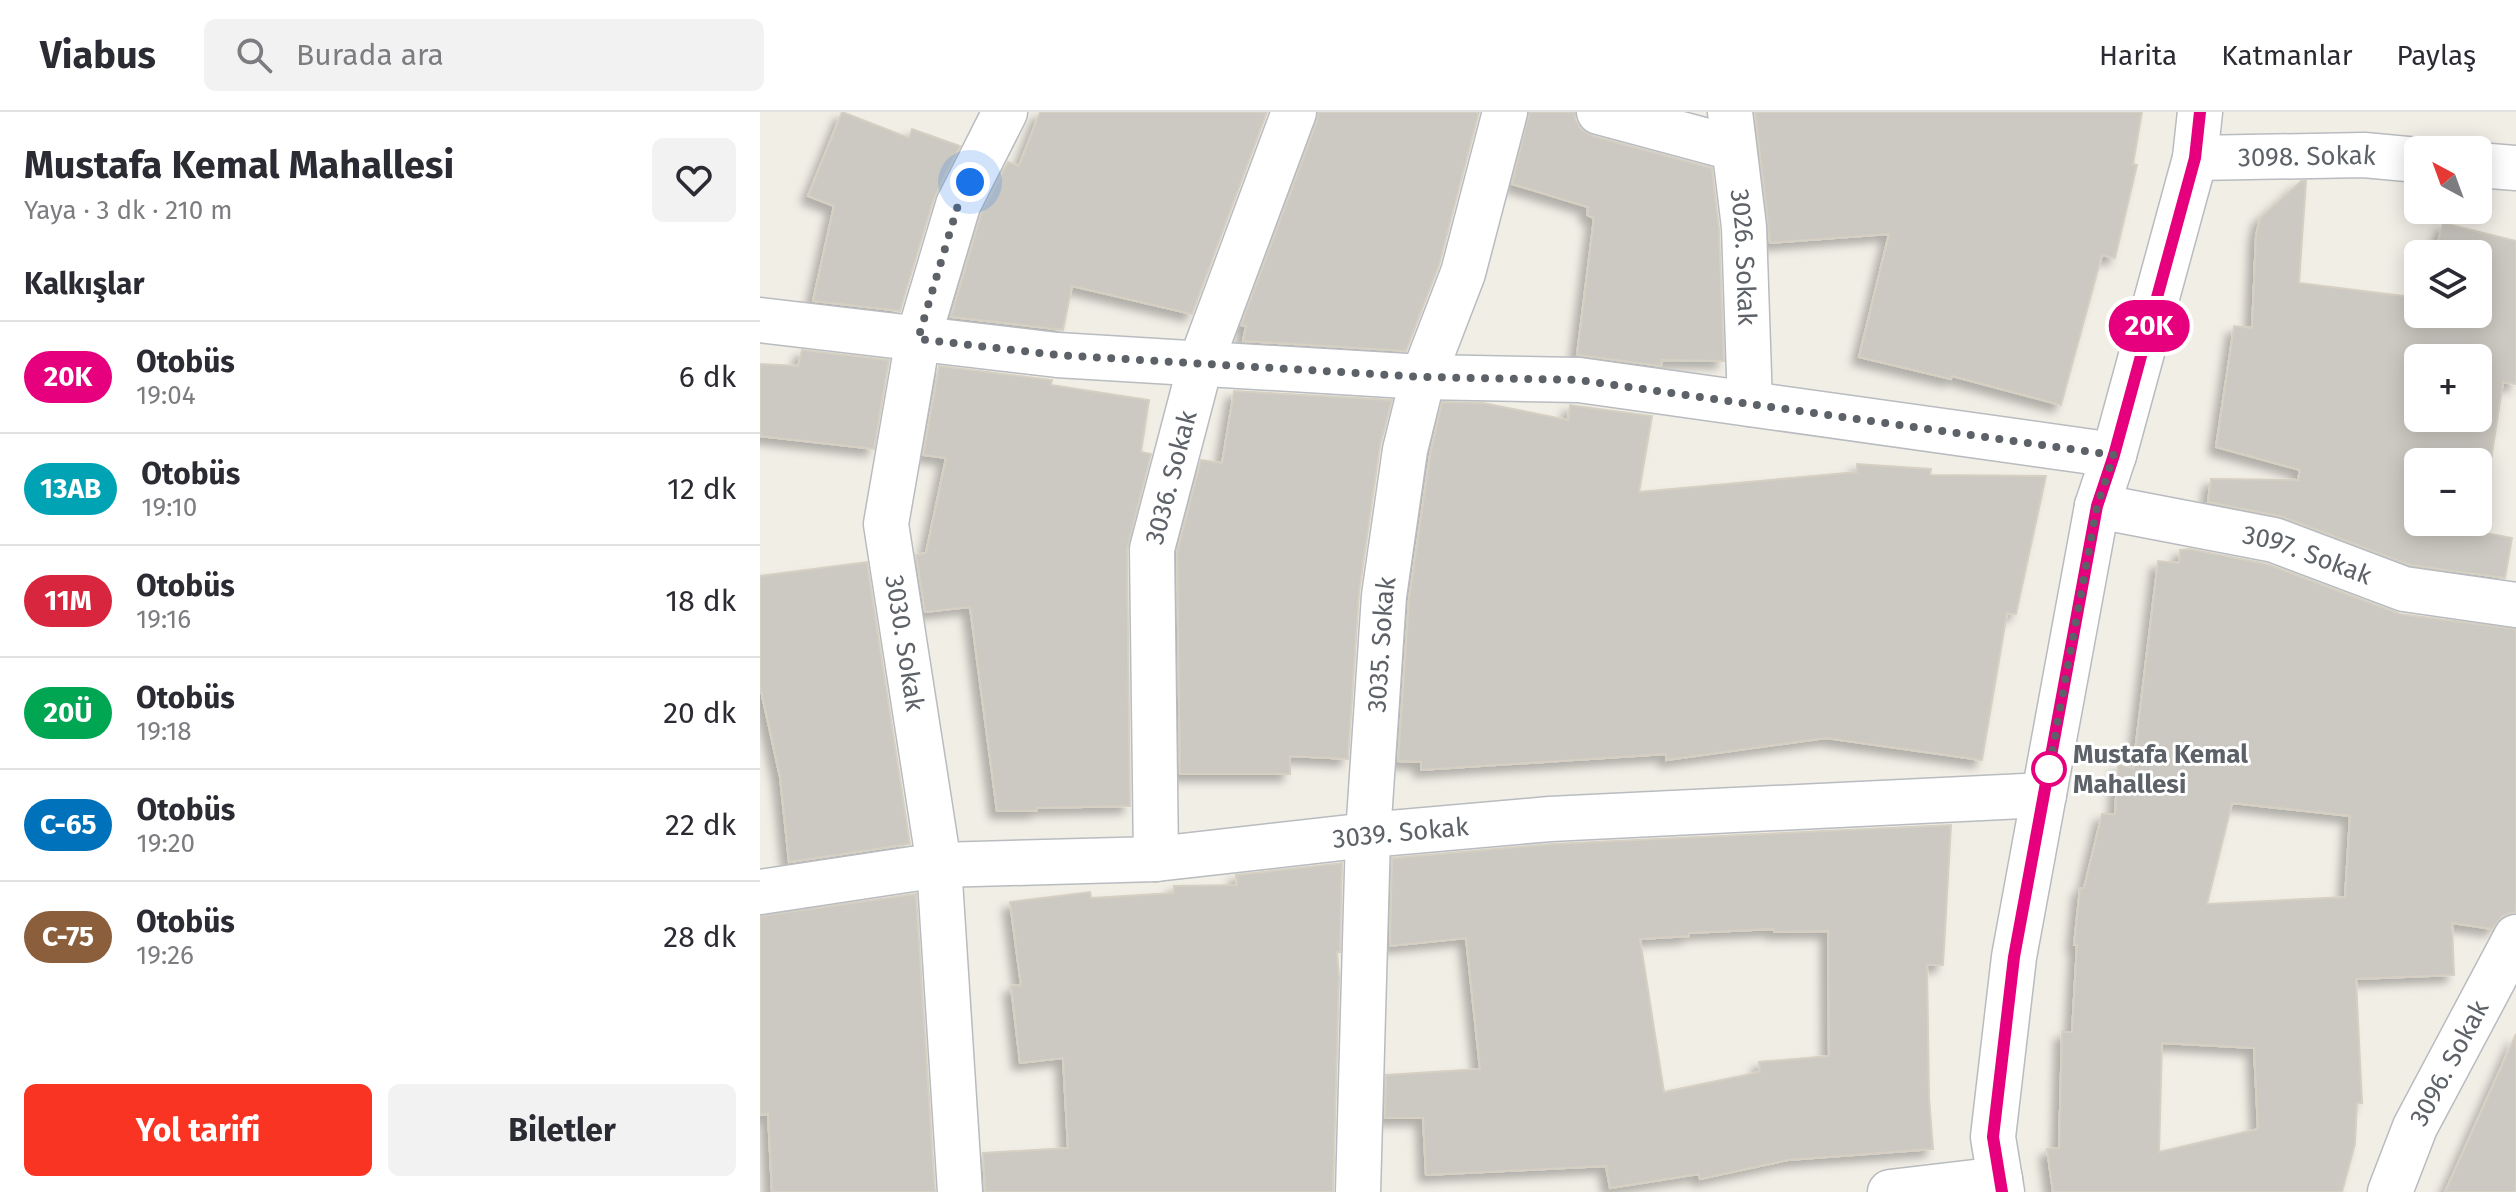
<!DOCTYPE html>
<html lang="tr">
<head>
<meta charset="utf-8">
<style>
  body { margin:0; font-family:"Fira Sans",sans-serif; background:#f2f2f3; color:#2b2b33; height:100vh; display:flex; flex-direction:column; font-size:30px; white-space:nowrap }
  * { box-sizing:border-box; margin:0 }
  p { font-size:26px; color:#7c7c81 }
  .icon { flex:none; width:44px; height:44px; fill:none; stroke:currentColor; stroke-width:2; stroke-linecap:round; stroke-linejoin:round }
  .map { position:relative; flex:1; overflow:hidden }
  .panel { display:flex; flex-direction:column; background:#fff; width:760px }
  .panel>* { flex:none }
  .badge { padding:0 16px; border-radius:26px; font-size:28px; line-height:52px }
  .needle { width:52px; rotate:319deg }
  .buttons { position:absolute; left:1644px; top:24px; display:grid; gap:16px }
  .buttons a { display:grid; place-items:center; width:88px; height:88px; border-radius:12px; background:#fff; box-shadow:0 4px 20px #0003; font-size:40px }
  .you { position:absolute; width:40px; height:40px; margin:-20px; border:6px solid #fff; border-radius:50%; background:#1a73e8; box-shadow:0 0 0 12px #1a73e833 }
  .map>.badge { position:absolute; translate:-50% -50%; box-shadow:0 0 0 4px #fff }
  h2 { padding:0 24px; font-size:30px; line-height:72px }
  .round { display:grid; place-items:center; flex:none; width:84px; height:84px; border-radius:12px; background:#f2f2f3 }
  .overview { display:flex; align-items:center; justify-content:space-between; height:136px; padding:0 24px }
  h1 { font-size:38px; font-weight:700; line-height:60px }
  .button { display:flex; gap:16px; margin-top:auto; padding:16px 24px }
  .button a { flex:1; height:92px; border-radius:12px; background:#fa3422; color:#fff; font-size:32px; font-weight:700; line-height:92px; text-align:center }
  .button a+a { background:#f2f2f3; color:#2b2b33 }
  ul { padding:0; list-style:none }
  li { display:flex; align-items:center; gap:24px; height:112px; padding:0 24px; border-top:2px solid #e1e1e2 }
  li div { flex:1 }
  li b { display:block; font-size:30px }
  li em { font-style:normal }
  li .badge { min-width:88px; font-weight:700; text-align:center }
  header { display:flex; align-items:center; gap:48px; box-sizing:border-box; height:112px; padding:0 40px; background:#fff; border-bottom:2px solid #e1e1e2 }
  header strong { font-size:38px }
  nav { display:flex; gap:44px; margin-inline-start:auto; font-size:28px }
  .search { width:560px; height:72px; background:#f2f2f3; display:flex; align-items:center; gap:20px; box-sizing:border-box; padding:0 28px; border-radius:12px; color:#7c7c81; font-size:30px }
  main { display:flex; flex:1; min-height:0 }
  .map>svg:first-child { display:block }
</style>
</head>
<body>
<header>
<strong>Viabus</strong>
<div class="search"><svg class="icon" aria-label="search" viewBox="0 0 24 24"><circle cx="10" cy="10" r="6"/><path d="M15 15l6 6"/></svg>Burada ara</div>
<nav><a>Harita</a><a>Katmanlar</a><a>Paylaş</a></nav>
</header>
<main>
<section class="panel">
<div class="overview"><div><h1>Mustafa Kemal Mahallesi</h1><p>Yaya · 3 dk · 210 m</p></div><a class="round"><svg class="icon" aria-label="heart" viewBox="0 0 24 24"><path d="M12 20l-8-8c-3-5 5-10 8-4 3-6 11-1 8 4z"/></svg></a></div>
<h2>Kalkışlar</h2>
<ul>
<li><span class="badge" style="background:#e6007e;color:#fff">20K</span><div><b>Otobüs</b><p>19:04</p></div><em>6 dk</em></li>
<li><span class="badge" style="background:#00a3b4;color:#fff">13AB</span><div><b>Otobüs</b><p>19:10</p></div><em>12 dk</em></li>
<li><span class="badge" style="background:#d7263d;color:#fff">11M</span><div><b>Otobüs</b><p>19:16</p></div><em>18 dk</em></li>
<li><span class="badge" style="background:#00a651;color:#fff">20Ü</span><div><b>Otobüs</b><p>19:18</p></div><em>20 dk</em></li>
<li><span class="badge" style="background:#0072bc;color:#fff">C-65</span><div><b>Otobüs</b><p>19:20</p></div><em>22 dk</em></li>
<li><span class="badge" style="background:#8b5e3c;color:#fff">C-75</span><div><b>Otobüs</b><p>19:26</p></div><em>28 dk</em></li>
</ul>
<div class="button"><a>Yol tarifi</a><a>Biletler</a></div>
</section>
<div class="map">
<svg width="1756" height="1080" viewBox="0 0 1756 1080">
  <defs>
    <filter id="shadow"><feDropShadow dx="-7" dy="7" stdDeviation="4" flood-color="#0004"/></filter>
  </defs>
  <rect width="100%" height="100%" fill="#f1eee6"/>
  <g fill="#ccc9c2" stroke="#d6d0c3" stroke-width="2" fill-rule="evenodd" filter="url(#shadow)">
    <path d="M82,0l67,26 3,-9 48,17 -26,52 -34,113 -87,-10 21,-95 -26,-10z"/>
    <path d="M280,0h227l-75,202 -120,-28 -9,44 -112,-13 30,-103 27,-52 11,4z"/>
    <path d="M558,0h161l-40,153 -33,86 -163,-10 3,-15 -5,-1 76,-204z"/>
    <path d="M769,0h46v7l6,10 12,7 119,32 7,61 5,132 -62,-1 -1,6 -84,-11 17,-137 -7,-3 1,-8 -76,-23z"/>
    <path d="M995,0h387l-9,52 4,1 -22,93 -13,-3 -41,150 -109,-29 -1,3 -92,-22 30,-123 -119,9z"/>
    <path d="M1541,69h5l-7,102 119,15v16h60v-60h-43l8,-31 73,18v143l-13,-2 -23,150 32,6 -7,40 -95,-13 -127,-48 -75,-15 3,-23 87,1 2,-10 -84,-23 18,-121 18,2 4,-92 4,-18zM1658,246h60v60h-60zM1658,350h60v60h-60z"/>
    <path d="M42,238l87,10 -15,89 -114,-13v-72l38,2z"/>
    <path d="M179,254l113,14 -1,5 98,15 -8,52 10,2 -24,95 3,257 -93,2v3h-40l-27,-204 -45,5 -9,-57 10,-2 20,-95 -23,-3z"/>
    <path d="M474,279l158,9 -12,46 -21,147 -11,166 -58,-3v18h-110l-3,-222 24,-92 21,3z"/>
    <path d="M682,290l41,1 85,17 2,-15 82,11 -13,76 218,-20v-8l74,5 -1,6 116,1 -30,138 -9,-1 -25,147 -156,-22 -160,22v-6l-245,16v-8l-23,-1 11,-162 21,-144z"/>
    <path d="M1429,437l78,15 133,50 116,15v283l-14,4 -10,13 -40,-6 2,52 -98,4 6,124h-5l-2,41 -13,48h-289l-6,-43 12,-1 3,-116h10l5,-87h-3l6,-57h4l18,-74h13l3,-50 15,4 25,-207 21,2 1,-13zM1472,691l118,13 -5,81 -138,7zM1402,931l92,5 4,81 -99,23z"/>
    <path d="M107,450l43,282 -121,18 -9,-85 -20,-91v-110z"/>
    <path d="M1191,713l-8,140h-16l2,133 4,51 -145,11 -88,19 -1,-5 -89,14 -4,-22 -180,9 -3,-57h-38l1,-43 94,-6 -14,-131 -76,8 2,-88 160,-14zM1014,817v3l54,-1 1,125 -70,6 1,10 -96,20 -24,-153 49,-3v-3z"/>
    <path d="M582,751l-2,89h-3l2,25 -6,215h-348l-2,-39 85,-5 -5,-90 -43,5 -9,-77 10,-1 -11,-83 80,-10 1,6 83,-5v-7l63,-1 -1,-10z"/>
    <path d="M156,782l19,298h-163l-4,-78 -8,1v-199z"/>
    <path d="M1756,922v158h-71z"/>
  </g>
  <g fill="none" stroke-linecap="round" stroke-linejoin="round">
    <g stroke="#b8bcc0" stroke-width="47">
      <g id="minor">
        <path d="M839,0l134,36"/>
        <path id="s1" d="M970,0l14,115 6,177"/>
        <path id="s2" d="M1435,46l169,-3 54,5"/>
        <path d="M1718,53l38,3"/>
        <path d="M0,208l297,35 366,22 156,3 535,75"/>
        <path id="s3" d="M1337,394l177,34 130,49 112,16"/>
        <path id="s4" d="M396,747l-4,-310 49,-187 93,-250"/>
        <path id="s5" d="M0,780l179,-27 217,-6 212,-24 182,-16 494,-24"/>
        <path d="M200,1080l-21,-327 -53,-341 32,-185 40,-134 47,-93"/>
        <path id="s6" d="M598,1080l10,-357 16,-239 21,-146 18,-73 40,-104 42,-161"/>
        <path d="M1130,1080l110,-13"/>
        <path d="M1242,1080l-9,-55 21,-180 83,-451 17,-51 81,-297 5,-46"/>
        <path id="s7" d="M1630,1080l25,-65 101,-190"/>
      </g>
    </g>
    <use href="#minor" stroke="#fff" stroke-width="44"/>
  </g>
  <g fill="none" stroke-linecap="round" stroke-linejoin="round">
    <g stroke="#fff" stroke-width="18">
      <path id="line" d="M1242,1080l-9,-55 21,-180 83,-451 17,-51 81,-297 5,-46"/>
    </g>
    <use href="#line" stroke="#e6007e" stroke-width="12"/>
    <path stroke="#5d6268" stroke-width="8" stroke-dasharray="0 14.4" d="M210,70l-12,23 -40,134 139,16 366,22 156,3 535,75 -17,51 -48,263"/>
  </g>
  <circle fill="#fff" stroke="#e6007e" stroke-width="4" cx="1289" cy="657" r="16"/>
  <g text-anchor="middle" stroke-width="6" stroke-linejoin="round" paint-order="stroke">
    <g font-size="26" fill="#5d6268" stroke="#fff">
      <text dy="9" stroke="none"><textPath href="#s2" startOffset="112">3098. Sokak</textPath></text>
      <text dy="9" stroke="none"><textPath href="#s1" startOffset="146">3026. Sokak</textPath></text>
      <text dy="9" stroke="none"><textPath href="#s4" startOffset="384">3036. Sokak</textPath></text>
      <text dy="9" stroke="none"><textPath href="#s3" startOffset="216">3097. Sokak</textPath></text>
      <text transform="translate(145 531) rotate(81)" y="9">3030. Sokak</text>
      <text dy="9" stroke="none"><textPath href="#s6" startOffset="548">3035. Sokak</textPath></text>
      <text dy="9" stroke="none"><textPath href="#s5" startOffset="644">3039. Sokak</textPath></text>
      <text dy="9" stroke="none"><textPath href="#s7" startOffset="142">3096. Sokak</textPath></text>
    </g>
    <g font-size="26" font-weight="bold" fill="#5d6268" stroke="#fff" text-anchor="start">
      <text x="1313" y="651">Mustafa Kemal<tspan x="1313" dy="30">Mahallesi</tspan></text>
    </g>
  </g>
</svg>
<div class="buttons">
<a><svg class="needle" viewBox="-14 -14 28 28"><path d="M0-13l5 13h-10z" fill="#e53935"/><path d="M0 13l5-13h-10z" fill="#7c7c81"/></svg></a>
<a><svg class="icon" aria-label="layers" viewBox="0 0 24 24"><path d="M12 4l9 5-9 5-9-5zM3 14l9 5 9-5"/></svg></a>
<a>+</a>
<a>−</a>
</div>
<div class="you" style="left:210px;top:70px"></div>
<b class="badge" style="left:1389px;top:214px;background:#e6007e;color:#fff">20K</b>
</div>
</main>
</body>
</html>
